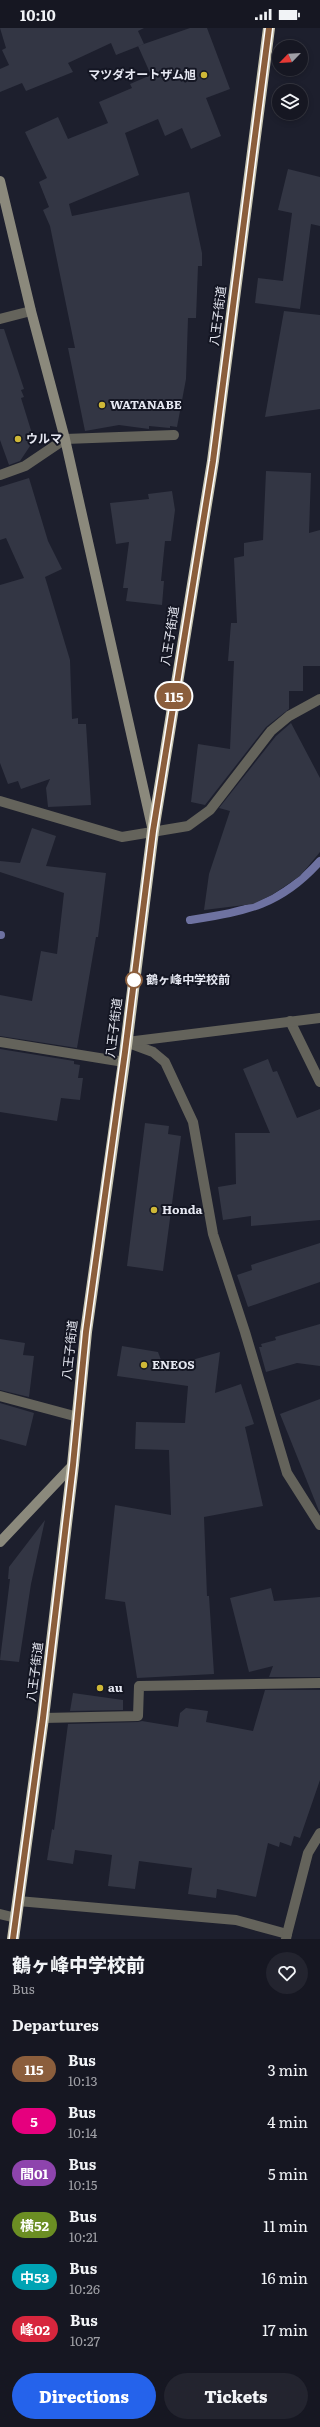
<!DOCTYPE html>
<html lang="en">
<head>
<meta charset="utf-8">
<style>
  body { margin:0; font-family:Literata,"Noto Sans JP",serif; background:#23242f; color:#f1f3f6; height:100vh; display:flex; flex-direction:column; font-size:15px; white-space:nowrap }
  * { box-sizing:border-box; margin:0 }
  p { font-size:13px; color:#9e9fa5 }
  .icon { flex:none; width:22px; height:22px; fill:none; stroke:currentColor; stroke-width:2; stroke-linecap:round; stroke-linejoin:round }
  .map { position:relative; height:1911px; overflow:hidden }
  .details { display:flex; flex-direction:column; background:#161722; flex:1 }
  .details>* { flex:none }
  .badge { padding:0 8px; border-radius:13px; font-size:14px; line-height:26px }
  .needle { width:26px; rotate:245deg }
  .tools { position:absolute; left:272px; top:12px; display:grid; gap:8px }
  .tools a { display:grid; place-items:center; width:36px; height:36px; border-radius:50%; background:#161722; box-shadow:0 2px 6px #0003,0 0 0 1px #353640; font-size:20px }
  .map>.badge { position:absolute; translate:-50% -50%; box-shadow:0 0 0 2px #fff }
  h2 { padding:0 12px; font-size:15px; line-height:36px }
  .round { display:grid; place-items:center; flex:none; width:42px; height:42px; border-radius:21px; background:#23242f }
  .head { display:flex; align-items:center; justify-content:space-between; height:68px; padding:0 12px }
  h1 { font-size:19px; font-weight:800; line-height:30px }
  .action { display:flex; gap:8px; margin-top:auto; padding:8px 12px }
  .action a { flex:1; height:46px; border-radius:24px; background:#2563eb; color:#fff; font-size:16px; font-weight:800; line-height:46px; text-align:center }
  .action a+a { background:#23242f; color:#f1f3f6 }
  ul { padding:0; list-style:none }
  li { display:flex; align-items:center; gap:12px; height:52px; padding:0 12px }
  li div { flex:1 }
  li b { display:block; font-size:15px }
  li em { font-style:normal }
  li .badge { min-width:44px; font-weight:700; text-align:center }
  .status { display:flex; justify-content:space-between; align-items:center; height:28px; padding:0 20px; background:#161722; direction:ltr }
  .status svg { height:11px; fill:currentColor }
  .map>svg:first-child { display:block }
</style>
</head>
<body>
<div class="status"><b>10:10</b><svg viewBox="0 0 49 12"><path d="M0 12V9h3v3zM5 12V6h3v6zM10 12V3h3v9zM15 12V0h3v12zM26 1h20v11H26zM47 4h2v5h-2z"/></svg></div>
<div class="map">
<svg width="320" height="1911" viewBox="0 0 320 1911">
  <rect width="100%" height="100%" fill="#1d1f2d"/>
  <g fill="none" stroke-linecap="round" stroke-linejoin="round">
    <g stroke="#6e72a1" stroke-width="8">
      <path d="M190,892c56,-9 90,-14 130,-59"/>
      <path d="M0,907h1"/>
    </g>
  </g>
  <g fill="#333644">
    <path d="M0,0h144l-6,3 6,13 -28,11 -5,-12 -43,20 5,9 -47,19 -4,-8 -22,9v-23l9,-4 -7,-15 4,-2z"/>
    <path d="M190,0h17l23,61 -24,9 15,38 -30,13 -9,-21 -17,8 -7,-17 -33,14 14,42 -70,29 3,12 117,-24 13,61v13h-4l-2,52h-8l-2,61 -9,48 -7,-1v2l-21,-2v3l-30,-4 -34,6 -17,-83h7l-25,-122 -7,-16 6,-3 -10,-25 8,-4 -22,-46 33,-15 10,22 40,-16 -9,-21 33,-14 -2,-4 21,-9 -13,-29z"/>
    <path d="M288,141l32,8v49l-9,-2 -11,85 -45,-6 3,-25 25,3 9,-68 -14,-3z"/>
    <path d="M284,283l36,4v94l-55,8z"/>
    <path d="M0,301h4l20,60 -3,1 3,7 -3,1 13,42 -14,21 -11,4 -9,-25z"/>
    <path d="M266,443l45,2 -2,60 11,-3v136h-17v25h-14v18l-23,18 -61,78 -14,-3 7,-58 32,5 4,-88h-6l3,-38h6l-3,-65 10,-2v-13l19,-3z"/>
    <path d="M29,450l19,63 14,28 -17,8 25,83 2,59 6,-1v6h8l5,81 -43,2 -2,-19 4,-9 -29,10 -3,-8 -10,3 -8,-21v-178l24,-7 -18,-40 -6,2v-53z"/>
    <path d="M172,463l3,19 -4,31h-6l-4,40h3l-2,24 -36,-4 2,-13h-5l6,-46 -13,2 -6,-41 39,-4 -1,-5z"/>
    <path d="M291,695l29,55v74l-20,24 -28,19 -19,9 -49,6 5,-36 21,-63 -11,-3 57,-72z"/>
    <path d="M32,800l24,8 -10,30 60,7 -8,64h-2l-19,111 -77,-12v-41l32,6 9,-50 16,3 7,-61 -64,-21v-11l20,2z"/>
    <path d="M0,1021l74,12v3l6,1 -2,13h5l-3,22 -19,-2 -4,23 -57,-9z"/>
    <path d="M268,1031l5,13 4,-1 20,47 23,-9v111l-69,6v-10l-28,4 -5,-33 18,-3 -1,-51h35l-27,-64z"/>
    <path d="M145,1095l24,3 -1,8 13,2 -18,135 -36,-5z"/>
    <path d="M320,1215v39l-72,25 -11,-32 15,-5 -1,-5z"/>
    <path d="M320,1296v42l-23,-3 -31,9 -7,-25h3l-1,-3 15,-4 -1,-3z"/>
    <path d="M0,1311l25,4 -2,12 11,1 -5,41 -29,-7z"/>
    <path d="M122,1318l36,6 6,16 56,-16 -5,41 26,-9 13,40 -9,3 18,79 -59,11 3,79h2l5,78 -77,4 -12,-76 -20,-3 10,-94 56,10 -2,-65 -34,-1 1,-27 49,1 3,-37 -71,-10z"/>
    <path d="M320,1371v112h-1l-39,-97z"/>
    <path d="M0,1375l34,10 -8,33 -26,-7z"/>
    <path d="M45,1492l-14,64 -12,78 -19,-2 10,-81h-2l1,-12z"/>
    <path d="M271,1560l3,13 46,-4v80h-51l4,-11 -24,6 -19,-74z"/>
    <path d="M265,1662h55v90l-20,58 -6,-2 -3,10 -11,-4 -1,5 -11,-4 -12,54 -39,-8 -1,9 -28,-4 4,-26 -53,-7 -4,28 -27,-3 4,-31 -37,-5 -2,14 -26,-4 5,-31 2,1 14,-106 70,-2 4,-1 36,6 2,-14 6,-5 22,3 -2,11 47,9z"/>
    <path d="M73,1665l50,7v10l-53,1z"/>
  </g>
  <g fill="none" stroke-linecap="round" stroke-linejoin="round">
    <g stroke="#64635b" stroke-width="10">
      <path d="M0,291l31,-8"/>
      <path d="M0,447l25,-9 40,-27"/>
      <path d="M290,993l30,61"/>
    </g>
    <g stroke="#64635b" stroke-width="10">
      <path d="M65,411l109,-4"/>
      <path d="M0,773l122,36 66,-11 22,-16 61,-79 18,-15 31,-17"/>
      <path d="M0,1014l124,20"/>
      <path d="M126,1014l27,10 12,10 28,60 20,112 32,98 42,141 33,52"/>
      <path d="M127,1014l193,-24"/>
      <path d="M0,1368l78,21"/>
      <path d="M43,1690l95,-2 1,-30 181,-3"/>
      <path d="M18,1873l218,19 51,14 -1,5"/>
      <path d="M0,1886l16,4"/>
      <path d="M287,1906l21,-81 12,-20"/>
    </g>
    <g stroke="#8b897c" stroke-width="10">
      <path d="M0,153l31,130 34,128 87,388"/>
      <path d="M0,1514l73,-77"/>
    </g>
    <path stroke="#c4c1ad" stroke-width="12" d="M13,1911l30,-221 30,-253 13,-133 38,-270 29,-231 60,-370 56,-433"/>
  </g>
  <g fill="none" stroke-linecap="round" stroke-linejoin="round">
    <g stroke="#fff" stroke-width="9">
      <path id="line" d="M13,1911l30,-221 30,-253 13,-133 39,-280 28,-221 60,-370 56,-433"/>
    </g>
    <use href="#line" stroke="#8b5e3c" stroke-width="6"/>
  </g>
  <g fill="#cfb837" stroke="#141623" stroke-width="1.5">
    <circle cx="204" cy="47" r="4"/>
    <circle cx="102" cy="377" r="4"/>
    <circle cx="18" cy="411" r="4"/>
    <circle cx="154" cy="1182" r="4"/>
    <circle cx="144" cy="1337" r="4"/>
    <circle cx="100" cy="1660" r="4"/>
  </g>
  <circle fill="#fff" stroke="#8b5e3c" stroke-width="2" cx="134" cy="952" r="8"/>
  <g text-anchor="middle" stroke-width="4" stroke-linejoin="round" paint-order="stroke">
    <g font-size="12" font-weight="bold" fill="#e6e8f2" stroke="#141623" text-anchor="start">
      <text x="196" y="51" text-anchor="end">マツダオートザム旭</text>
      <text x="110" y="381">WATANABE</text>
      <text x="26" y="415">ウルマ</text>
      <text x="162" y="1186">Honda</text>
      <text x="152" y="1341">ENEOS</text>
      <text x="108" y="1664">au</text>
    </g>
    <g font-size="12" fill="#e6e8f2" stroke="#141623">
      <text transform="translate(218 288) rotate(-83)" y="4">八王子街道</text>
      <text transform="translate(170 608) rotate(-81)" y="4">八王子街道</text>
      <text transform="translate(114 1000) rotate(-83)" y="4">八王子街道</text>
      <text transform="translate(70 1322) rotate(-84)" y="4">八王子街道</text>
      <text transform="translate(35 1644) rotate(-83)" y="4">八王子街道</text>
    </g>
    <g font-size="12" font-weight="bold" fill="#e6e8f2" stroke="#141623" text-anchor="start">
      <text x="146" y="956">鶴ヶ峰中学校前</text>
    </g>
  </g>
</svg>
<div class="tools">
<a><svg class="needle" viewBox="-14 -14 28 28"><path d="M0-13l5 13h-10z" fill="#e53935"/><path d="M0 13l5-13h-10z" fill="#9e9fa5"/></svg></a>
<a><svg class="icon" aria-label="layers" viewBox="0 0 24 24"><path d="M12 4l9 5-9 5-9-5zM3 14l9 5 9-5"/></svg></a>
</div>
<b class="badge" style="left:174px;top:668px;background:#8b5e3c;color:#fff">115</b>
</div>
<section class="details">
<div class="head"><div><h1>鶴ヶ峰中学校前</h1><p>Bus</p></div><a class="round"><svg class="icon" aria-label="heart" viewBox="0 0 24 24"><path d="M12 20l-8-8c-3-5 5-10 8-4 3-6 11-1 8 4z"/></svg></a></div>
<h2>Departures</h2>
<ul>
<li><span class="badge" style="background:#8b5e3c;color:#fff">115</span><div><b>Bus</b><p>10:13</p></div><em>3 min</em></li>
<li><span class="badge" style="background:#e6007e;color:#fff">5</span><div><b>Bus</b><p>10:14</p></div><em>4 min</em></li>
<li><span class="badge" style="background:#8e44ad;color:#fff">間01</span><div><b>Bus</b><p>10:15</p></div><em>5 min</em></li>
<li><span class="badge" style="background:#6b8e23;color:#fff">横52</span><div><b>Bus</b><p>10:21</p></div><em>11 min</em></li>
<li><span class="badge" style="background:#00a3b4;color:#fff">中53</span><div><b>Bus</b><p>10:26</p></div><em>16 min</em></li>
<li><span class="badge" style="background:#d7263d;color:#fff">峰02</span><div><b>Bus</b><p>10:27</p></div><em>17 min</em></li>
</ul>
<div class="action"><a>Directions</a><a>Tickets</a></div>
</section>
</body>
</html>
